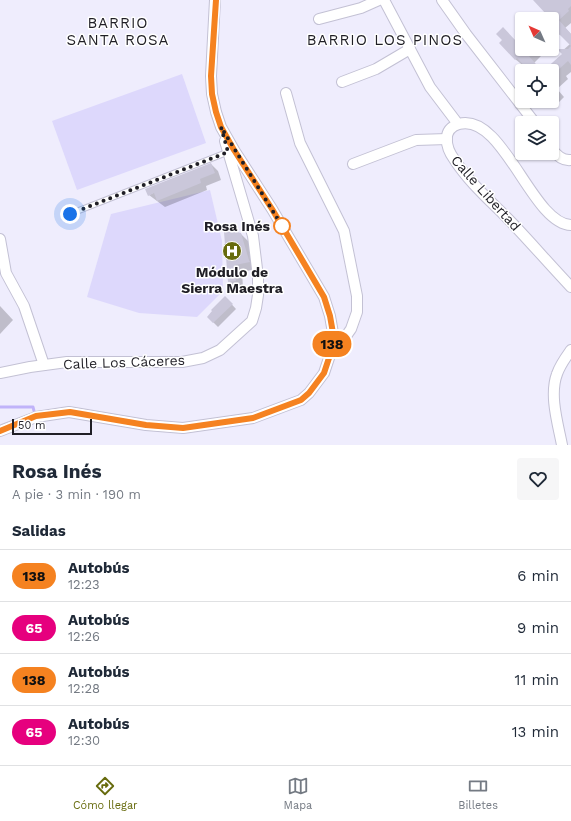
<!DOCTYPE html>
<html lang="es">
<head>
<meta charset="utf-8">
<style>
  body { margin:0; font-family:"Work Sans",sans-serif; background:#f6f6f7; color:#1f2937; height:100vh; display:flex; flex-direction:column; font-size:15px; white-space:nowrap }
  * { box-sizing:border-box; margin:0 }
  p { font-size:13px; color:#747a83 }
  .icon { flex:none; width:22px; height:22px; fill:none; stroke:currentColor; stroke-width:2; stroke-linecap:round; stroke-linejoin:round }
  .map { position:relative; height:445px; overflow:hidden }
  .side { display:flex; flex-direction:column; background:#fff; flex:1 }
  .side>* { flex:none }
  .badge { padding:0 8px; border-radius:13px; font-size:14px; line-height:26px }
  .needle { width:26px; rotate:315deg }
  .tools { position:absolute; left:515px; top:12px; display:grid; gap:8px }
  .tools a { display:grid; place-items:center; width:44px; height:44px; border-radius:4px; background:#fff; box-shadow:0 1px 3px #0004; font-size:20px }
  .scale { position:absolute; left:12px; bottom:10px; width:80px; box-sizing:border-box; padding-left:4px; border:2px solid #201f26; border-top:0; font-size:11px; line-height:14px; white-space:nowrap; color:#201f26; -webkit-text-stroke:3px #fff; paint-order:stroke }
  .you { position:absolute; width:20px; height:20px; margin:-10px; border:3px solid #fff; border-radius:50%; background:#1a73e8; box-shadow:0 0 0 6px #1a73e833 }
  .map>.badge { position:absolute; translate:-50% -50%; box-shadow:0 0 0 2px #fff }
  h2 { padding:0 12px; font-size:15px; line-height:36px }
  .round { display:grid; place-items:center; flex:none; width:42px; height:42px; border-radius:4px; background:#f6f6f7 }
  .head { display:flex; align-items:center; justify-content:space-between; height:68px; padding:0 12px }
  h1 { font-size:19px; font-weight:700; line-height:30px }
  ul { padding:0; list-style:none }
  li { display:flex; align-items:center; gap:12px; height:52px; padding:0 12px; border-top:1px solid #e0e1e3 }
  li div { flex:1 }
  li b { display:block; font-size:15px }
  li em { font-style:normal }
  li .badge { min-width:44px; font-weight:700; text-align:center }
  .tab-bar { display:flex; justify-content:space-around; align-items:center; height:56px; border-top:1px solid #e0e1e3; background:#fff; font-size:11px; color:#747a83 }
  .tab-bar a { display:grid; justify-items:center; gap:2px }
  .tab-bar .active { color:#676b0d }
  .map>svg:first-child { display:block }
</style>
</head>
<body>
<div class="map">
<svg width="571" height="445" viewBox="0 0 571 445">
  <rect width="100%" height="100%" fill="#efedfd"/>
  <g fill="#ddd8fc">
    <path d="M182,74l24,69 -129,47 -25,-69z"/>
    <path d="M210,190l12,51 1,50 -26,26 -58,-4 -52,-16 24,-83z"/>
  </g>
  <g fill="#0003">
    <path d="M535,0h33l3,3v20l-6,5 6,6v38l-5,4 2,3 -11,10 7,8 -6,6 -6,-6v-26h-7l18,-17 -2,-2 9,-8 -10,-10 -6,6 -2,-2v-19h-11l6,-5z"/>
    <path d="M522,37v12h16l-2,2 5,5 -7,7 7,8h-11l-15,-12 1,-17z"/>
    <path d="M211,164l7,7 3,9 -15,6 1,4 -42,17 -16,-12z"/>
    <path d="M241,234l7,7 8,28 -14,3 1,16 -7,1 -7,-8z"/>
    <path d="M225,297l11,12 -18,18 -10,-10z"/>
    <path d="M0,306l13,14 -13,14z"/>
  </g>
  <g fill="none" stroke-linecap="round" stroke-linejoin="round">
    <path stroke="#c0b3f9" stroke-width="3" d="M0,407h33l2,8"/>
  </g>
  <g fill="#cac7da">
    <path d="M533,0h38v6l-3,3 1,2 -10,9 12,14v31l-3,-4 -11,10h-14l19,-17 -5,-5h11l3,-3 -19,-19v-8h-12l6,-5z"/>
    <path d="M503,27l13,14 6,-6v14h13l-7,6 14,16h-13l-12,-13 -2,2 -16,-17 3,-3 -6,-6z"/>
    <path d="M211,163l4,10 -15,6 1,4 -44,18 -3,-8 -6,3 -3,-7z"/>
    <path d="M226,229l15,4 8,27 1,2 -15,3 1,16 -8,1 -4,-50z"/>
    <path d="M225,296l8,8 -20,19 -6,-6 5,-6 -1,-1z"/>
  </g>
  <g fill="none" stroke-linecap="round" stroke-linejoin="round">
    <g stroke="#c3c1d4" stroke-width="7">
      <path id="service" d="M70,214l158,-62"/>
    </g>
    <g stroke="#c3c1d4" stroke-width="12">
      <g id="minor">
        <path d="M384,0l46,87 28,37"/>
        <path d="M442,0l24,34 69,89"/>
        <path d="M319,19l42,-11 18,-8"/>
        <path d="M342,82l34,-13 34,-20"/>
        <path d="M286,93l14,50 44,88 13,65v16l-6,17 -7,10 -6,5h-6"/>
        <path d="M552,149c5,7 11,12 19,11"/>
        <path d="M353,164l63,-24 31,-1"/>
        <path d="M571,225c-39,-1 -68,-113 -112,-101 -18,5 -13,24 -5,35 16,25 39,44 59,65 20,21 38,42 58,63"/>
        <path d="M0,239l6,34 18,33 20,59"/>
        <path d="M0,373l30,-6 37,-5h115l21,-4 17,-8 32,-29 4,-13 2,-13v-18l-5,-41 -28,-95"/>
        <path d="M0,431l36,-14 33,-5 77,13 37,3 70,-10 48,-18 8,-7 15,-20 6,-18 3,-22 -3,-17 -6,-19 -52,-88 -38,-59 -13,-23 -5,-15 -4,-18 -1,-18 4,-76"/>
        <path d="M562,445c-4,-21 -13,-50 -5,-71 3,-9 9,-17 14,-24"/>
      </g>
    </g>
    <use href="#service" stroke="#fff" stroke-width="5"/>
    <use href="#minor" stroke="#fff" stroke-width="10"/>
  </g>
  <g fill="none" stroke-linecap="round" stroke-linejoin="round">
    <g stroke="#fff" stroke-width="9">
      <path id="line" d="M0,431l36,-15 34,-4 76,13 37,3 70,-10 48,-18 8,-7 15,-20 6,-18 3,-22 -3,-17 -6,-19 -52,-88 -38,-59 -13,-23 -5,-15 -4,-18 -1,-18 5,-76"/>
    </g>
    <use href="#line" stroke="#f58220" stroke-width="6"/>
    <path stroke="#201f26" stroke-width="4" stroke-dasharray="0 7.2" d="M70,214l158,-62 -7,-25 61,99"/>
  </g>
  <defs>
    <g id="hospital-disc" transform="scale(1)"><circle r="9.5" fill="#676b0d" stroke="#fff"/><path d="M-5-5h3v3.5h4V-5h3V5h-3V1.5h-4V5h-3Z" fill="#fff"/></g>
  </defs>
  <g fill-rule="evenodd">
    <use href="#hospital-disc" x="232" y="251"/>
  </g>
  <circle fill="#fff" stroke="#f58220" stroke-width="2" cx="282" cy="226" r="8"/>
  <g text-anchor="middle" stroke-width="3" stroke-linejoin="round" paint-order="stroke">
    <g font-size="14" fill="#201f26" stroke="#fff">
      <text transform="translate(486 193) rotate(48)" y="5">Calle Libertad</text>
      <text transform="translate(124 362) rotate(-2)" y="5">Calle Los Cáceres</text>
    </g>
    <g font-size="14" font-weight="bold" fill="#201f26" stroke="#fff" text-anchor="end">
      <text x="270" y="231">Rosa Inés</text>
    </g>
    <g font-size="14" font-weight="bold" fill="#201f26" stroke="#fff">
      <text x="232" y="277">Módulo de<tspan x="232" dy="16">Sierra Maestra</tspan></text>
    </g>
    <g font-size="15" letter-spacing="1" fill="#201f26" stroke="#fff">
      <text x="118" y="28">BARRIO<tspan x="118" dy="17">SANTA ROSA</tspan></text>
      <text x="385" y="45">BARRIO LOS PINOS</text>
    </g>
  </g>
</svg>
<div class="tools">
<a><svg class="needle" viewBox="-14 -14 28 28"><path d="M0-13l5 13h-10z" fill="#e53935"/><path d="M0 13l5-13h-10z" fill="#747a83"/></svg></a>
<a><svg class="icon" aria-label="locate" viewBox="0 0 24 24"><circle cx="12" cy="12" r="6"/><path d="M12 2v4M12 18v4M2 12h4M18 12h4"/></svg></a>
<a><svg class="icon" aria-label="layers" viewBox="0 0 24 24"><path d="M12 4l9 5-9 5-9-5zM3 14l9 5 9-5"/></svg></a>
</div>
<div class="scale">50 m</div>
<div class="you" style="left:70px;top:214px"></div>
<b class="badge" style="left:332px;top:344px;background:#f58220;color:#111">138</b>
</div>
<section class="side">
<div class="head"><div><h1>Rosa Inés</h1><p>A pie · 3 min · 190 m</p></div><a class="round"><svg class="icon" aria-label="heart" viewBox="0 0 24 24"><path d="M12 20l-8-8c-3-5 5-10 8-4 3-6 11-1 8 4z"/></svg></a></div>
<h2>Salidas</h2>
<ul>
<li><span class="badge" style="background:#f58220;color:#111">138</span><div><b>Autobús</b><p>12:23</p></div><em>6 min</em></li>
<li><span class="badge" style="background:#e6007e;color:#fff">65</span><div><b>Autobús</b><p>12:26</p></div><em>9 min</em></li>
<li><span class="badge" style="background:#f58220;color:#111">138</span><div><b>Autobús</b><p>12:28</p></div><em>11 min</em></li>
<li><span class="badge" style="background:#e6007e;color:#fff">65</span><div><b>Autobús</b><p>12:30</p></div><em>13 min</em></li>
</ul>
</section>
<nav class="tab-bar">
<a class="active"><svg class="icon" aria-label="directions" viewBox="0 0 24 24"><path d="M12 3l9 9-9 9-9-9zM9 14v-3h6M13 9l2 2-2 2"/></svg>Cómo llegar</a>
<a><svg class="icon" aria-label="map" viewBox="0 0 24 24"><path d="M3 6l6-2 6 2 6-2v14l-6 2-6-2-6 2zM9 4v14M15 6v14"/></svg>Mapa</a>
<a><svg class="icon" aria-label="tickets" viewBox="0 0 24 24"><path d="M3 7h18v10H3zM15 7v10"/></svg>Billetes</a>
</nav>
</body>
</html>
